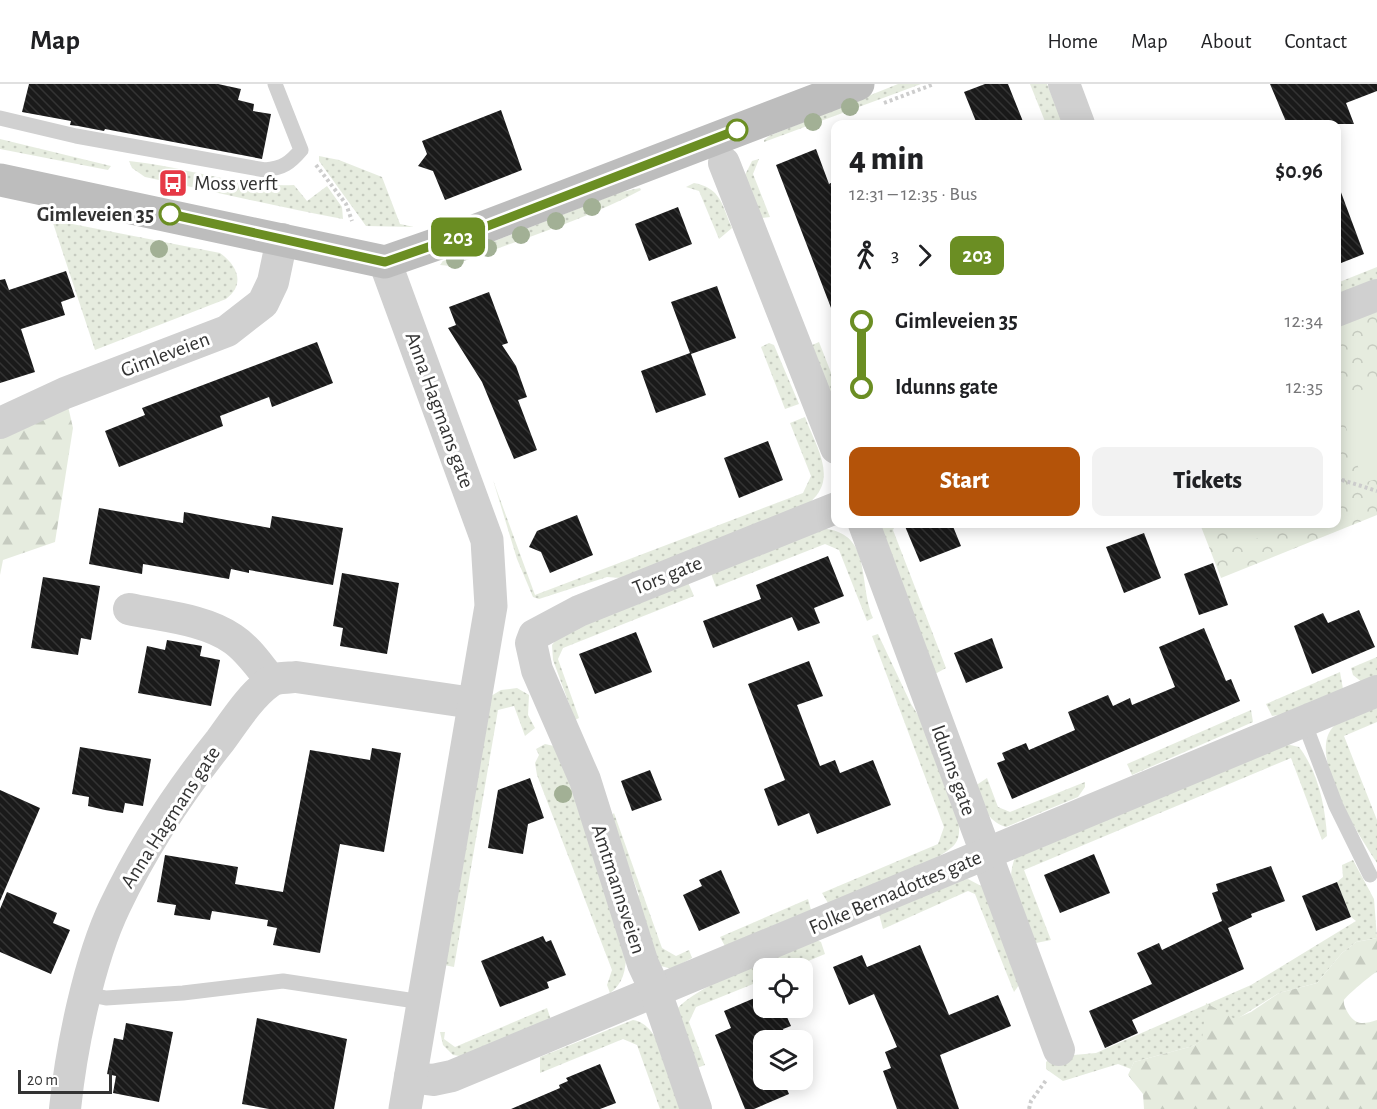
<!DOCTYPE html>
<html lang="en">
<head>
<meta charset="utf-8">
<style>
  body { margin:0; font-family:"Alegreya Sans",sans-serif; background:#f2f2f2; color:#202124; height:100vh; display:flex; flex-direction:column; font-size:22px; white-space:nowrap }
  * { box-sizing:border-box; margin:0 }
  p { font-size:20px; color:#757577 }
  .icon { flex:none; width:33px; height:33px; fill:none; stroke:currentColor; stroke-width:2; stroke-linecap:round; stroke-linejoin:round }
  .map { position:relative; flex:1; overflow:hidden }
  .side { position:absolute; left:831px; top:36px; width:510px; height:408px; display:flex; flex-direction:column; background:#fff; border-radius:12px; box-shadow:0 3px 15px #0003 }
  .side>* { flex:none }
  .badge { padding:0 12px; border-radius:9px; font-size:21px; line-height:39px }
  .fabs { position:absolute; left:753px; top:874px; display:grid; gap:12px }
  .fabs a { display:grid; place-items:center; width:60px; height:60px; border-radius:12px; background:#fff; box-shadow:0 3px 15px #0003; font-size:30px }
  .scale { position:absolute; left:18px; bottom:15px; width:94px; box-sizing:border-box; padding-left:6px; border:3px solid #333; border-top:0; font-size:16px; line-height:21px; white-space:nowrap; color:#333; -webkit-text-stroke:4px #fff; paint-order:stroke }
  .map>.badge { position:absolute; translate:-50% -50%; box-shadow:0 0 0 3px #fff }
  .legs { display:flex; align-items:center; gap:9px; height:66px; padding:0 18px; font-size:20px }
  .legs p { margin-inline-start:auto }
  .head { display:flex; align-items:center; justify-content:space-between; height:102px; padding:0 18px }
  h1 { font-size:33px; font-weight:800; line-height:45px }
  .cta { display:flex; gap:12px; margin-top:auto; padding:12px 18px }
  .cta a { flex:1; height:69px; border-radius:12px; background:#b45309; color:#fff; font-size:24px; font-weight:800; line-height:69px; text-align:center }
  .cta a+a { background:#f2f2f2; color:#202124 }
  ul { padding:0 18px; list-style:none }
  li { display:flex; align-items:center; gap:21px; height:66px; font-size:22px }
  li i { display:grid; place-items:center; width:9px; height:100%; margin:0 8px; background:currentColor }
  li i::after { content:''; width:15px; height:15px; margin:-8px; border:4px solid; border-radius:50%; background:#fff }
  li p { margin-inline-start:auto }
  li:first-child i { background:linear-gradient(#0000 50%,currentColor 0) }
  li:last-child i { background:linear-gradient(currentColor 50%,#0000 0) }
  header { display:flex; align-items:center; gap:36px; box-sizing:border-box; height:84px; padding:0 30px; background:#fff; border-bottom:2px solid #e0e0e0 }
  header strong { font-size:28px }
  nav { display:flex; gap:33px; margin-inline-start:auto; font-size:21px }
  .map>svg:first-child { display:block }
</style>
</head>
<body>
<header>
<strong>Map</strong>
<nav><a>Home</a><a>Map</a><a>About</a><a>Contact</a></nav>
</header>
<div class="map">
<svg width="1377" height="1025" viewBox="0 0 1377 1025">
  <defs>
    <pattern id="grass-dots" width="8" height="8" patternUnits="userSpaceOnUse" patternTransform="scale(1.5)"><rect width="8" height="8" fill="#e6ecdf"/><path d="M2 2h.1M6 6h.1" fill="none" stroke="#c6cbc0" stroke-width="1.8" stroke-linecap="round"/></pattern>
    <pattern id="forest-firs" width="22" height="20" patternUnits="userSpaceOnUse" patternTransform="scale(1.5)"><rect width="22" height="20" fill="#e6ecdf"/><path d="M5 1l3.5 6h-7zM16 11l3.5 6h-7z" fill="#c6cbc0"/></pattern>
    <pattern id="park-crowns" width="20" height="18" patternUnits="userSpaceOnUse" patternTransform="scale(1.5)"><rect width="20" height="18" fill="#e6ecdf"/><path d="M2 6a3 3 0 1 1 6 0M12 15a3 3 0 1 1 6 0" fill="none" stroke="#c6cbc0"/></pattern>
    <pattern id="building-back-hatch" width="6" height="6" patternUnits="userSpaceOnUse" patternTransform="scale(1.5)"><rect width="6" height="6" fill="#1a1a1a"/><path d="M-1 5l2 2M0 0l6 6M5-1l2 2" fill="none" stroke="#333"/></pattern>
  </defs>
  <rect width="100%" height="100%" fill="#fff"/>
  <g fill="url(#grass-dots)">
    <path d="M898,0h23l-157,58v-2l5,-4z"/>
    <path d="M1030,0h17l16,40h-17z"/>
    <path d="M0,55l111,27 -3,4 -108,-21z"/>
    <path d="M319,72l20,4 43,17 18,47 14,3 -48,-1 -47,-65z"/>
    <path d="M759,75l-6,15 17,43 -9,1 -17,-41 8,-16z"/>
    <path d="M129,77c55,5 110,27 165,24l13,16 20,-15 15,21 1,12c-66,-12 -131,-28 -198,-42l-13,-9z"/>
    <path d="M694,99c27,5 28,22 38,45l-13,11 -20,-48 -13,-4z"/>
    <path d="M640,104l1,2c-60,32 -127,51 -190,76l-11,-1 3,-4 178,-69z"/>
    <path d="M52,136l168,33c17,12 26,31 6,46l-131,51z"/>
    <path d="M1377,183v13l-40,15v-12z"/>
    <path d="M819,258l16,41v38l-25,-75z"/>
    <path d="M769,259l5,2 25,59 -14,5 -24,-62z"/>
    <path d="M805,333c11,30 34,62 4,86l-188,75 -14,-1 -68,22 -6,-2 -16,-38 -24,-79 42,115 268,-102 8,-17 -21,-53z"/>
    <path d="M882,440h14l-3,6 53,138 -11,6 -53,-132z"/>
    <path d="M817,444c57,2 40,51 56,90l-6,3 -28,-71 -14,-6 -109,43 -6,-16z"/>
    <path d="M687,496l7,16 -131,52 -5,11 21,59 -4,2 -22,-60 -1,-15 8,-10z"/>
    <path d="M878,550l33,70 9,14 38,99c1,10 3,19 -3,27 -16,20 -100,48 -127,59l-6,-10 116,-49 6,-17 -72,-191z"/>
    <path d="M1377,573v21l-14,5 -10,-8 -2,-7z"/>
    <path d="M1340,588l3,17 -52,24 -19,3 -6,-12z"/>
    <path d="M517,604l12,7 -1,20 7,13 -10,8 -11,-30 -16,4 -44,257 -10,-2 47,-269 10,-6z"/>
    <path d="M1377,622v16l-33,14 33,84v43c-17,-26 -73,-111 -42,-138 10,-9 30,-14 42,-19z"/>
    <path d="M1251,626l2,12 -121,53 -5,-11z"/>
    <path d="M545,660l9,2 8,8 64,200c0,16 -3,30 -16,39l-3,-8 5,-15 -75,-195 -2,-12 4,-8 -3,-6z"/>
    <path d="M1286,660l13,3c19,25 26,58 28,89l-5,4 -31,-82 -267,112 27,70 -15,3c-19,-24 -33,-59 -20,-88z"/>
    <path d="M987,694l11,29 12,5 75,-30v5l-7,10 -72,30c-20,-6 -23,-23 -31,-41z"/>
    <path d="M614,729l48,135 14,8 13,-6 3,8 -20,11 -15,-4 -23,-67 5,-3 -29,-78z"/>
    <path d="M1353,776l21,39 3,39 -21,4 -14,11 -25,30 -38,10 -86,53 -59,16 -3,7 -13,-5 -55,17 -17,-12v-7l9,-8 14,-4 5,5 22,-2 155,-68 105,-64 -5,-4 -14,-35 6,-5 -1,-12z"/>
    <path d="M968,795l15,8 36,98 -5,7 -39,-98 -7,-3 -85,38 -4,-15 80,-34z"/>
    <path d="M808,815l3,11 -86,36 -5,-9z"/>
    <path d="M817,856l4,2 4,12 -36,15h-25l-1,11 -67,27 -7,15 16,43 -11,4 -19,-57c17,-27 110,-58 142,-72z"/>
    <path d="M547,924l4,12 -84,37 -14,-2 -10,-10 -3,-13h5l-1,7 11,8z"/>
    <path d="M633,936c28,3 41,64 50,89h-23l-23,-64 -14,-6 -83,34v-16z"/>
  </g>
  <g fill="url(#forest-firs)">
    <path d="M65,309l8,35 -18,114 -52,18 -3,15v-152z"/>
    <path d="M1377,854v34c-4,1 -31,24 -33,28 -1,5 2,9 4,13 8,13 16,11 29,7v89h-233l-1,-15 -15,-19 6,-13 59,-16 9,-6 4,-37 29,16 16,-7 28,-19 38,-10 25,-30 14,-11z"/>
  </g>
  <path fill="url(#park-crowns)" d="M1377,224v207l-156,63 -21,-54h136l1,-202z"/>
  <g fill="#e6ecdf">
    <path d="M1377,301v94l-14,4 -26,-85z"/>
    <path d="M1233,440h49l2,3 -43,18z"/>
  </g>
  <g fill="url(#building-back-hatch)">
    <path d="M29,0h189l23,5 -3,11 16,4 -1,7 18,3 -9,45 -157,-30 -1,2 -26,-5 -8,-1 1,-4 -49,-9z"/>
    <path d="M985,0h23l16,40h-47l-13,-32z"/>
    <path d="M1270,0h107v7l-31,12 8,21h-67z"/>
    <path d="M501,26l21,60 -77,30 -12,-29 -15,-5 9,-12 -5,-13z"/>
    <path d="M816,65l13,35 7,-4v133h-3l-57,-148z"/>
    <path d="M1336,103h3l25,67 -28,11z"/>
    <path d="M678,123l14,37 -43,17 -14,-37z"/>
    <path d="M66,187l9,26 -14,5 4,13 -44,14 14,43 -35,11v-103l5,-1 4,11z"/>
    <path d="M717,202l19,52 -45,16 15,41 -50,18 -15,-42 49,-18 -19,-51z"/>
    <path d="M489,208l19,51 -6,2 14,21 11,31 -9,3 19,50 -23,9 -32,-77 -34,-54 8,-3 -7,-18z"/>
    <path d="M317,258l16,41 -61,24 -3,-10 -49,19 3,10 -104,41 -14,-36 40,-16 -3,-7z"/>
    <path d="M768,357l15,39 -44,18 -15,-40z"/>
    <path d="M99,424l84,15 1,-11 86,16 2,-12 71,12 -10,57 -84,-15v3l-18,-4 -2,10 -86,-15 -1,10 -53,-10z"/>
    <path d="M577,431l16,40 -43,18 -9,-21 -12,-5 8,-16z"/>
    <path d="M904,440h48l9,22 -41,16z"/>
    <path d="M1144,449l17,45 -37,15 -18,-46z"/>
    <path d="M828,472l16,40 -30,12 6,15 -22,8 -6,-14 -79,31 -10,-27 58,-22 -5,-14z"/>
    <path d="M1213,479l15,42 -29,10 -15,-41z"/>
    <path d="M342,489l57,10 -12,71 -47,-8 3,-18 -10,-2z"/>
    <path d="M43,493l57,9 -9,54 -10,-2 -3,17 -47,-7z"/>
    <path d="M1359,526l16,37 -63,27 -18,-48 29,-13 5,10z"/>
    <path d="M1204,544l22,53 5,-2 9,22 -228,98 -15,-36 8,-3 -3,-7 24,-10 3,7 46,-20 -7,-18 40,-17 5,11 17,-8 2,7 43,-18 -16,-40z"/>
    <path d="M636,548l16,40 -57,22 -16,-40z"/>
    <path d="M992,554l11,30 -37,15 -12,-30z"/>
    <path d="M167,556l35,6 -2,10 20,4 -9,46 -73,-13 9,-47 18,4z"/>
    <path d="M809,577l14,35 -26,9 23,61 15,-6 5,13 33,-13 18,45 -74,29 -8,-21 -31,13 -14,-37 21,-9 -37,-96z"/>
    <path d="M80,663l71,12 -8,47 -18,-3 -2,10 -18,-3 -17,-4 1,-9 -17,-3z"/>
    <path d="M372,664l29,5 -17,99 -44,-8 -20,109 -47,-8 4,-17 -10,-2 1,-6 -56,-9 -2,9 -36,-5 2,-10 -19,-3 8,-47 73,12 -3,17 48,8 27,-142 60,10z"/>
    <path d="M650,686l12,30 -30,11 -11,-30z"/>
    <path d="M530,694l14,40 -16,6 -5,30 -35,-6 10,-58z"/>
    <path d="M0,706l40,18 -40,93z"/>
    <path d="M1094,770l16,39 -50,20 -16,-38z"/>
    <path d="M1271,782l14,35 -34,13 1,3 -24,11 16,41 -112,51 6,13 -33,15 -16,-37 63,-27 -15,-31 22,-10 3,7 60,-29 -10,-28 6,-2 -2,-7z"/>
    <path d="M721,786l19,43 -41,18 -16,-36 19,-9 -3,-6z"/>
    <path d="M1337,798l14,35 -35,14 -14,-35z"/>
    <path d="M7,808l50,21 -4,10 17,7 -19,44 -51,-22v-43z"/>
    <path d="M543,852l3,6 5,-2 15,35 -19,7 2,6 -49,19 -19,-46z"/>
    <path d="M920,861l29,70 49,-20 13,31 -71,29 19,54h-62l-14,-38 8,-3 -6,-16 12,-5 -23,-53 -25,11 -16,-38 29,-12 5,12z"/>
    <path d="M764,910v14h19l8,18 -8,3 5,12h-24v39h19l6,14 -35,15h-9l-30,-74 16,-7 -7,-17z"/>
    <path d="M257,934l90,21 -13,70h-65l-27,-5z"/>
    <path d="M126,939l47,9 -14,70 -46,-9 3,-17 -9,-2 7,-36 9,2z"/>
    <path d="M600,980l16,39 -16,6h-89l49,-21 -1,-3 9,-4 -2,-3z"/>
  </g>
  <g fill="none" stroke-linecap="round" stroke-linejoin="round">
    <g stroke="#cdcdcd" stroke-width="4" stroke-dasharray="3 3" stroke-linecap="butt">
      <path d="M884,19l50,-19"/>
      <path d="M316,81l30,39 6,17"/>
      <path d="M1336,394l41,13"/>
      <path d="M1029,1025l2,-8 16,-22"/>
    </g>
    <g stroke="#d0d0d0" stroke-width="15">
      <path d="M0,34l76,18 189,34c18,-2 25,-7 36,-20l-26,-66"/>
      <path d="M1304,638l32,84 34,69"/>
      <path d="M87,910l19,4 77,-5 100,-12 139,21"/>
    </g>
    <g stroke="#d0d0d0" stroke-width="32">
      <path d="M1064,0l15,40"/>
      <path d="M724,79l112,285"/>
      <path d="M1336,227l41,-16"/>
      <path d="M0,339l65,-30 162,-62 36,-28 10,-21 9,-43"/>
      <path d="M864,440l195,526"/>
      <path d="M129,525c32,7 76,10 104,30 15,10 26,27 38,41"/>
      <path d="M410,993l23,3 19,-4 925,-385"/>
      <path d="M65,1025c6,-60 24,-149 50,-203 28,-59 64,-114 105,-165 14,-19 30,-45 50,-59 6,-5 19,-4 26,-5l177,26"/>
      <path d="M696,1025l-40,-117 -13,-28 -58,-184 -48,-110 -6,-27 3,-8 45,-24 257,-103"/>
    </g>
    <path stroke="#d0d0d0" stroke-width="33" d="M385,178l102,278 4,66 -86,503"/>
    <path stroke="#bdbdbd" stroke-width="33" d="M0,96l385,82 92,-32 381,-146"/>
  </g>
  <g fill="#a2b095">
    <circle cx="850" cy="23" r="9"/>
    <circle cx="813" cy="38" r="9"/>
    <circle cx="592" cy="123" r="9"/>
    <circle cx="556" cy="137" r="9"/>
    <circle cx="521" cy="151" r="9"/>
    <circle cx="488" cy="164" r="9"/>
    <circle cx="159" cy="165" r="9"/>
    <circle cx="455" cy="176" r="9"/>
    <circle cx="563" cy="710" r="9"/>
  </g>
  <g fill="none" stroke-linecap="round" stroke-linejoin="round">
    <g stroke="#fff" stroke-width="14">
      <path id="line-1" d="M170,130l215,48 92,-32 260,-100"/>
    </g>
    <use href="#line-1" stroke="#6b8e23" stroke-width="9"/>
  </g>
  <defs>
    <g id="bus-square" transform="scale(1.5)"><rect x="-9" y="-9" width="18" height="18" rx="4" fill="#e63946" stroke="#fff"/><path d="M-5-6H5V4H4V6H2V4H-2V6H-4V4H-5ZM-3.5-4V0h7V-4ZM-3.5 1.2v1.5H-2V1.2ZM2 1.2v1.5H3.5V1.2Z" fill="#fff"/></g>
  </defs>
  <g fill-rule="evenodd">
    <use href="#bus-square" x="173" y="99"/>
  </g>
  <g fill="#fff" stroke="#6b8e23" stroke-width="3">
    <circle cx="737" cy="46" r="10"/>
    <circle cx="170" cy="130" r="10"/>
  </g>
  <g text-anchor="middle" stroke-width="6" stroke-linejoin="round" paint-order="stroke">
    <g font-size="21" fill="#333" stroke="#fff" text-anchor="start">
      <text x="194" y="106">Moss verft</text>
    </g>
    <g font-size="21" font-weight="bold" fill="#333" stroke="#fff" text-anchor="end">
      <text x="154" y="137">Gimleveien 35</text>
    </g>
    <g font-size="21" fill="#333" stroke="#fff">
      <text transform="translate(165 270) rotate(-21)" y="7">Gimleveien</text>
      <text transform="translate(440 326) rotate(70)" y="7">Anna Hagmans gate</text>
      <text transform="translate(667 491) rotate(-22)" y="7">Tors gate</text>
      <text transform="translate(954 686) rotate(70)" y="7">Idunns gate</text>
      <text transform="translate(170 733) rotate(-57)" y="7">Anna Hagmans gate</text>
      <text transform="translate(619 805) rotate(72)" y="7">Amtmannsveien</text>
      <text transform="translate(895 808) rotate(-23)" y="7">Folke Bernadottes gate</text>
    </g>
  </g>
</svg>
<div class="fabs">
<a><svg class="icon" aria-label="locate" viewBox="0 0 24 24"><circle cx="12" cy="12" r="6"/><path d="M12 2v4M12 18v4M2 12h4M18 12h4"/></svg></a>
<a><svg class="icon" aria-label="layers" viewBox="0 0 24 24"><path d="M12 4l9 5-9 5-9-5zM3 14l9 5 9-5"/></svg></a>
</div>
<div class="scale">20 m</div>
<b class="badge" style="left:458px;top:153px;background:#6b8e23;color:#fff">203</b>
<section class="side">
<div class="head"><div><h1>4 min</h1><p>12:31 – 12:35 · Bus</p></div><b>$0.96</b></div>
<div class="legs"><svg class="icon" aria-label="walk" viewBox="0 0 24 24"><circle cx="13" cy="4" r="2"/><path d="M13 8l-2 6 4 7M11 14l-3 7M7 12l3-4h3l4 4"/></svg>3<svg class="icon" aria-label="forward" viewBox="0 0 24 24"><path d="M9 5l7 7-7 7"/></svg><b class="badge" style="background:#6b8e23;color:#fff">203</b></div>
<ul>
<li><i style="color:#6b8e23"></i><b>Gimleveien 35</b><p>12:34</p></li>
<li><i style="color:#6b8e23"></i><b>Idunns gate</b><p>12:35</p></li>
</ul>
<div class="cta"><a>Start</a><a>Tickets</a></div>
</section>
</div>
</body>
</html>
